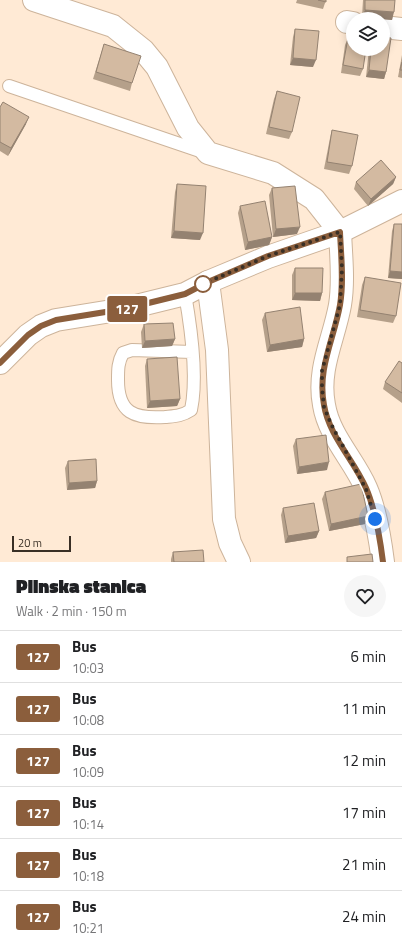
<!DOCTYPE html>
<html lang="en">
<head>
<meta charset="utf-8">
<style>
  body { margin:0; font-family:"Titillium Web",sans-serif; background:#f6f6f6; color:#202124; height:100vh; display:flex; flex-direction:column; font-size:15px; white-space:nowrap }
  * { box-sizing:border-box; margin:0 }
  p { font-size:13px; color:#757577 }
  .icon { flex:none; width:22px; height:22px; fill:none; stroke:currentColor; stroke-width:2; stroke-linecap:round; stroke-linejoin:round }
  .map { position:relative; height:562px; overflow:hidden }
  .panel { display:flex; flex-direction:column; background:#fff; flex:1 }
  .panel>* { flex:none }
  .badge { padding:0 8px; border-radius:3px; font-size:14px; line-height:26px }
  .controls { position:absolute; left:346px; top:12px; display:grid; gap:8px }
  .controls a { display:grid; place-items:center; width:44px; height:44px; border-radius:50%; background:#fff; box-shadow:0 2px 10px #0003; font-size:20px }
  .scale { position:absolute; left:12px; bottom:10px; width:59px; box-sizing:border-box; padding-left:4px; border:2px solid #392f25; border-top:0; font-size:11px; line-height:14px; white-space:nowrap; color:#392f25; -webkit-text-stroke:3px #ffead5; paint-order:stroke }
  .you { position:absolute; width:20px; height:20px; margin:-10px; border:3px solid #fff; border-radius:50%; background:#1a73e8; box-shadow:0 0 0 6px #1a73e833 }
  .map>.badge { position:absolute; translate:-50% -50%; box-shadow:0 0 0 2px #fff }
  .round { display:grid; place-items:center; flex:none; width:42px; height:42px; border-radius:21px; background:#f6f6f6 }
  .summary { display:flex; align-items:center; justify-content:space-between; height:68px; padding:0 16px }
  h1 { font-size:19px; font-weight:800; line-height:30px }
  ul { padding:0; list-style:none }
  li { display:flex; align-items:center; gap:12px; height:52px; padding:0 16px; border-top:1px solid #e0e0e0 }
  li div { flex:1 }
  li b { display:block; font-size:15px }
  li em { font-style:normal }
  li .badge { min-width:44px; font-weight:700; text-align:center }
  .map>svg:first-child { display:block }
</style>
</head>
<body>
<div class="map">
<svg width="402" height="562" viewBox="0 0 402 562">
  <rect width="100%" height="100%" fill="#ffead5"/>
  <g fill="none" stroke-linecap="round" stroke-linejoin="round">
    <g stroke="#cdb49b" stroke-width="14">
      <g id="service">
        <path d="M9,86l194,66"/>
        <path d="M185,294c6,34 13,83 6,116 -9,6 -16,6 -26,7 -31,2 -47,-4 -47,-37 0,-11 0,-18 5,-27l9,-3 60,2"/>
      </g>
    </g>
    <g stroke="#cdb49b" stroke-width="24">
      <g id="minor">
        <path d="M34,0l79,26 30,24 14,17 31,61 20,25 65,20 41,26 26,33"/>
        <path d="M347,22l6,1"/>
        <path d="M383,27l19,2"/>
        <path d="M340,232c1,24 4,49 0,73 -6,34 -23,64 -16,100 5,31 30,55 42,83 10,23 14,50 17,74"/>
        <path d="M208,282l9,68 7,169 6,24 9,19"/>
        <path d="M0,363l28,-28 13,-9 15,-6 68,-11 61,-15 23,-12 60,-25 72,-25 62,-31"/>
      </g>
    </g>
    <use href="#service" stroke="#fff" stroke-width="12"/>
    <use href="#minor" stroke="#fff" stroke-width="22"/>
  </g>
  <g fill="#b5a08a">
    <path d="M297,0h29l-3,9 -27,-6z"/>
    <path d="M363,0h32l-3,20 -30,-3z"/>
    <path d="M295,29l18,38 -23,-2 3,-28z"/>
    <path d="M348,38l15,31 -3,7 -19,-3 4,-28z"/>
    <path d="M104,44l28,39 -2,8 -37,-12z"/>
    <path d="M369,49h14l3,23 -2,7 -18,-2z"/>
    <path d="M402,55v23l-4,-1z"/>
    <path d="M277,91l15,41 -3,7 -23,-5 8,-35z"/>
    <path d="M0,107l26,17 -18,32 -8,-5z"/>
    <path d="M332,130l20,36 -3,8 -25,-5 6,-31z"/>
    <path d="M396,177l-3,7 -25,22 -14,-17 2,-7z"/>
    <path d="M177,184l23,56 -29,-2 4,-46z"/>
    <path d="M272,188l25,46 -24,3 -4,-42z"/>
    <path d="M240,206l32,31 -3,8 -24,5 -7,-37z"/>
    <path d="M394,224l8,55 -14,-1 4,-47z"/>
    <path d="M295,268l27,25 -2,8 -28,-1v-25z"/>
    <path d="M365,277l31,39 -3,7 -36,-6 5,-32z"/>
    <path d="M265,313l39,26 -2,8 -35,5 -5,-32z"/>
    <path d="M144,324l31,15 -3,7 -30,2 -1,-16z"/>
    <path d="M147,359l33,40 -3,7 -30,2 -2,-42z"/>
    <path d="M402,363v40l-19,-14 2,-7z"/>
    <path d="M296,439l31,31 -30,4 -4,-28z"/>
    <path d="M68,461l29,20 -2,7 -28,2 -2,-22z"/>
    <path d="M325,492l40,32 -36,7 -7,-32z"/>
    <path d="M283,508l36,23 -3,7 -31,5 -4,-28z"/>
    <path d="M173,552l31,10h-33v-3z"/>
  </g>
  <g fill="#948271">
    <path d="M365,10l29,2 -2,8 -30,-3z"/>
    <path d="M293,58l23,2 -3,7 -23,-2z"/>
    <path d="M369,70l17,2 -2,7 -18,-2z"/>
    <path d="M29,117l-3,7 -18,32 3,-8z"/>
    <path d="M396,177l-3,7 -25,22 3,-7z"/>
    <path d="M300,227l-3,7 -24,3 3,-8z"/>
    <path d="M174,231l29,2 -3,7 -29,-2z"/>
    <path d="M272,237l-3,8 -24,5 3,-8z"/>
    <path d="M390,271l12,1v7l-14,-1z"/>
    <path d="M295,293h27l-2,8 -28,-1z"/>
    <path d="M175,339l-3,7 -30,2 3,-7z"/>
    <path d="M304,339l-2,8 -35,5 3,-7z"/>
    <path d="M180,399l-3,7 -30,2 3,-7z"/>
    <path d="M329,462l-2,8 -30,4 2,-7z"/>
    <path d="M97,481l-2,7 -28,2 2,-7z"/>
    <path d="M368,516l-3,8 -36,7 2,-7z"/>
    <path d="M319,531l-3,7 -31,5 3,-7z"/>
  </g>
  <g fill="#d3baa1" stroke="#948271">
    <path d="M318,0h8v2z"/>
    <path d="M365,0h30l-1,12 -29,-2z"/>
    <path d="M295,29l24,2 -3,29 -23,-2z"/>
    <path d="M383,37l8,1 -5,34 -17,-2 2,-21h12z"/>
    <path d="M348,38l5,1v10h13l-3,20 -20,-4z"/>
    <path d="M104,44l37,12 -9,27 -36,-11z"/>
    <path d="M402,62v8h-2z"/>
    <path d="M277,91l23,6 -8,35 -23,-5z"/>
    <path d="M3,102l26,15 -18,31 -11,-6v-35z"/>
    <path d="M332,130l26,5 -6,31 -25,-4z"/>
    <path d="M381,160l15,17 -25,22 -15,-17z"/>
    <path d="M177,184l29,2 -3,47 -29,-2z"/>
    <path d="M295,186l5,41 -24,2 -4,-41z"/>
    <path d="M265,201l7,36 -24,5 -8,-36z"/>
    <path d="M394,224h8v48l-12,-1z"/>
    <path d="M295,268h28l-1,25h-27z"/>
    <path d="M365,277l36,6 -5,33 -36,-6z"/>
    <path d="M300,307l4,32 -34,6 -5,-32z"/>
    <path d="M173,323l2,16 -30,2 -1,-17z"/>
    <path d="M177,357l3,42 -30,2 -3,-42z"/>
    <path d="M399,361l3,2v30l-17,-11z"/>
    <path d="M326,435l3,27 -30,5 -3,-28z"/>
    <path d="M96,459l1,22 -28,2 -1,-22z"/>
    <path d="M361,484l7,32 -37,8 -6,-32z"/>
    <path d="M314,503l5,28 -31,5 -5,-28z"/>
    <path d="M203,550l1,12h-30l-1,-10z"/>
    <path d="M372,554l1,8h-26v-5z"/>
  </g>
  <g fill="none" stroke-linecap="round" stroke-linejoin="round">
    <g stroke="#fff" stroke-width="9">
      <path id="line" d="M0,363l28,-28 13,-9 15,-6 68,-11 61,-15 23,-12 60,-26 72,-24c1,24 4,49 0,73 -6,34 -23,64 -16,100 5,31 30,55 42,83 10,23 14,50 17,74"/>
    </g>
    <use href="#line" stroke="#8b5e3c" stroke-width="6"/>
    <path stroke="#392f25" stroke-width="4" stroke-dasharray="0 7.2" d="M203,284l65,-28 72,-24 2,37 -2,36 -18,66v17l2,19 7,17 35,65 9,30"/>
  </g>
  <circle fill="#fff" stroke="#8b5e3c" stroke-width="2" cx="203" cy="284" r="8"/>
</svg>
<div class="controls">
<a><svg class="icon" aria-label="layers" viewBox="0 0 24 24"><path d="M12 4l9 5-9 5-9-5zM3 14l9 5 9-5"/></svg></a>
</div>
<div class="scale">20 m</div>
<div class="you" style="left:375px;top:519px"></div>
<b class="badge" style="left:127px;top:309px;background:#8b5e3c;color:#fff">127</b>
</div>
<section class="panel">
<div class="summary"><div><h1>Plinska stanica</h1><p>Walk · 2 min · 150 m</p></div><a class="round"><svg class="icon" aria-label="heart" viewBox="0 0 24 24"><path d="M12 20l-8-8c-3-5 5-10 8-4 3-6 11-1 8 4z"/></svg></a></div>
<ul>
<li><span class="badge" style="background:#8b5e3c;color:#fff">127</span><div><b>Bus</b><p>10:03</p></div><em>6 min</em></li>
<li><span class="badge" style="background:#8b5e3c;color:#fff">127</span><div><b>Bus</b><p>10:08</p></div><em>11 min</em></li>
<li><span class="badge" style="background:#8b5e3c;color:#fff">127</span><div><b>Bus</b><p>10:09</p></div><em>12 min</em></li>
<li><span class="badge" style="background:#8b5e3c;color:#fff">127</span><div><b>Bus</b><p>10:14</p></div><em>17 min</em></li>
<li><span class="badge" style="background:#8b5e3c;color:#fff">127</span><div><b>Bus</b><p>10:18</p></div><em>21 min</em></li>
<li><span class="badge" style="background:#8b5e3c;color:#fff">127</span><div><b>Bus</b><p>10:21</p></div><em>24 min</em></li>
</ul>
</section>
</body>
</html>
